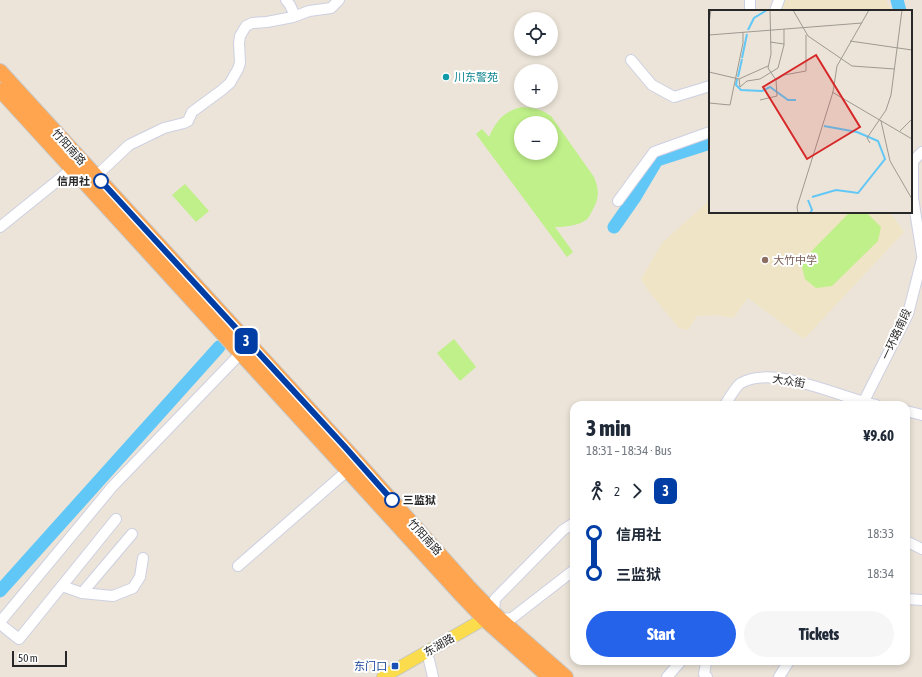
<!DOCTYPE html>
<html lang="en">
<head>
<meta charset="utf-8">
<style>
  body { margin:0; font-family:"Asap Condensed","Noto Sans SC",sans-serif; background:#f6f6f7; color:#1f2937; height:100vh; display:flex; flex-direction:column; font-size:15px; white-space:nowrap }
  * { box-sizing:border-box; margin:0 }
  p { font-size:13px; color:#747a83 }
  .icon { flex:none; width:22px; height:22px; fill:none; stroke:currentColor; stroke-width:2; stroke-linecap:round; stroke-linejoin:round }
  .map { position:relative; flex:1; overflow:hidden }
  .drawer { position:absolute; left:570px; top:401px; width:340px; height:264px; display:flex; flex-direction:column; background:#fff; border-radius:12px; box-shadow:0 2px 6px #0003 }
  .drawer>* { flex:none }
  .badge { padding:0 8px; border-radius:6px; font-size:14px; line-height:26px }
  .controls { position:absolute; left:514px; top:12px; display:grid; gap:8px }
  .controls a { display:grid; place-items:center; width:44px; height:44px; border-radius:50%; background:#fff; box-shadow:0 2px 6px #0003; font-size:20px }
  .scale { position:absolute; left:12px; bottom:10px; width:55px; box-sizing:border-box; padding-left:4px; border:2px solid #282828; border-top:0; font-size:11px; line-height:14px; white-space:nowrap; color:#282828; -webkit-text-stroke:3px #fff; paint-order:stroke }
  .map>.badge { position:absolute; translate:-50% -50%; box-shadow:0 0 0 2px #fff }
  .legs { display:flex; align-items:center; gap:6px; height:44px; padding:0 16px; font-size:13px }
  .legs p { margin-inline-start:auto }
  .summary { display:flex; align-items:center; justify-content:space-between; height:68px; padding:0 16px }
  h1 { font-size:22px; font-weight:800; line-height:30px }
  .primary-button { display:flex; gap:8px; margin-top:auto; padding:8px 16px }
  .primary-button a { flex:1; height:46px; border-radius:24px; background:#2563eb; color:#fff; font-size:16px; font-weight:800; line-height:46px; text-align:center }
  .primary-button a+a { background:#f6f6f7; color:#1f2937 }
  ul { padding:0 16px; list-style:none }
  li { display:flex; align-items:center; gap:14px; height:40px; font-size:15px }
  li i { display:grid; place-items:center; width:6px; height:100%; margin:0 5px; background:currentColor }
  li i::after { content:''; width:10px; height:10px; margin:-5px; border:3px solid; border-radius:50%; background:#fff }
  li p { margin-inline-start:auto }
  li:first-child i { background:linear-gradient(#0000 50%,currentColor 0) }
  li:last-child i { background:linear-gradient(currentColor 50%,#0000 0) }
  .map>svg:first-child { display:block }
</style>
</head>
<body>
<div class="map">
<svg width="922" height="677" viewBox="0 0 922 677">
  <rect width="100%" height="100%" fill="#ece4d8"/>
  <g fill="#efe4c5">
    <path d="M784,0h102l5,11h-112z"/>
    <path d="M710,200v12h179l4,4 11,16 -100,107 -56,-41 -15,20 -16,-3 -20,1 -9,14 -9,-2 -32,-39 -6,-10 22,-37z"/>
  </g>
  <g fill="#bff089" fill-rule="evenodd">
    <path d="M522,107c12,1 19,2 29,9l43,61c6,15 5,22 -3,36 -1,2 -3,6 -5,7 -9,6 -21,7 -31,7l18,25 -6,5 -91,-123 6,-5 7,8c7,-16 15,-26 33,-30zM521,123h30v30h-30z"/>
    <path d="M185,184l24,27 -13,11 -24,-27z"/>
    <path d="M866,212l15,15 -3,14 -46,45 -16,2 -11,-9 -4,-17 48,-49z"/>
    <path d="M454,339l22,28 -16,14 -23,-28z"/>
  </g>
  <g fill="none" stroke-linecap="round" stroke-linejoin="round">
    <g stroke="#61c7f7" stroke-width="13">
      <path d="M897,0l3,11"/>
      <path d="M614,227l21,-30 22,-37 53,-17"/>
      <path d="M0,591l219,-244"/>
    </g>
    <g stroke="#cdd0e2" stroke-width="12">
      <g id="minor">
        <path d="M286,0l4,5 5,11"/>
        <path d="M750,0v11"/>
        <path d="M775,11l4,-11"/>
        <path d="M631,60l21,25 22,12 36,-11"/>
        <path d="M922,152l-9,9v37l9,57"/>
        <path d="M92,180l37,-35 35,-17 20,-5 4,-2 4,-9 30,-22 8,-7 8,-14 2,-6 -1,-20 1,-7 6,-10 6,-3 15,-1 26,-5 16,-6 22,-3 8,-8"/>
        <path d="M618,201l36,-49 56,-20"/>
        <path d="M0,227l72,-58"/>
        <path d="M725,405c3,-5 12,-20 16,-22 34,-19 100,15 135,22"/>
        <path d="M862,405l46,-91 14,-55"/>
        <path d="M906,411l16,4"/>
        <path d="M906,541l16,8"/>
        <path d="M238,566l109,-95"/>
        <path d="M62,586l20,7 31,3 20,-8 7,-11 3,-19"/>
        <path d="M82,593l50,-59"/>
        <path d="M906,599l16,1"/>
        <path d="M494,613l1,-14 68,-69 11,-7"/>
        <path d="M500,619l12,-1 62,-48"/>
        <path d="M0,622l112,-135 128,-133"/>
        <path d="M0,624l19,15 97,-120"/>
        <path d="M429,660l4,17"/>
        <path d="M706,663l-2,11 3,3"/>
        <path d="M667,677l14,-16"/>
        <path d="M779,677l10,-16"/>
      </g>
    </g>
    <g stroke="#c7c7c7" stroke-width="14">
      <path id="major" d="M383,677l108,-62"/>
    </g>
    <g stroke="#c7c7c7" stroke-width="16">
      <g id="highway">
        <path d="M0,71l353,386 115,129 32,33 66,58"/>
        <path d="M0,90l462,506 22,23 65,58"/>
      </g>
    </g>
    <use href="#minor" stroke="#fff" stroke-width="10"/>
    <use href="#major" stroke="#fbdc4d" stroke-width="12"/>
    <use href="#highway" stroke="#ffa54f" stroke-width="14"/>
  </g>
  <g fill="none" stroke-linecap="round" stroke-linejoin="round">
    <g stroke="#fff" stroke-width="9">
      <path id="line-1" d="M101,181l244,266 47,53"/>
    </g>
    <use href="#line-1" stroke="#003da5" stroke-width="6"/>
  </g>
  <circle fill="#0f9aa8" stroke="#fff" stroke-width="1.5" cx="446" cy="77" r="4"/>
  <g fill="#fff" stroke="#003da5" stroke-width="2">
    <circle cx="101" cy="181" r="7"/>
    <circle cx="392" cy="500" r="7"/>
  </g>
  <circle fill="#8d6e63" stroke="#fff" stroke-width="1.5" cx="765" cy="260" r="4"/>
  <rect fill="#1a4fb4" stroke="#fff" stroke-width="1.5" x="391" y="662" width="8" height="8" rx="2"/>
  <g text-anchor="middle" stroke-width="4" stroke-linejoin="round" paint-order="stroke">
    <g font-size="11" fill="#0d838f" stroke="#fff" text-anchor="start">
      <text x="454" y="81">川东警苑</text>
    </g>
    <g font-size="11" fill="#282828" stroke="#fff">
      <text transform="translate(69 147) rotate(48)" y="4">竹阳南路</text>
      <text transform="translate(896 334) rotate(-65)" y="4">一环路南段</text>
      <text transform="translate(789 381) rotate(9)" y="4">大众街</text>
      <text transform="translate(425 537) rotate(48)" y="4">竹阳南路</text>
      <text transform="translate(439 645) rotate(-30)" y="4">东湖路</text>
    </g>
    <g font-size="11" font-weight="bold" fill="#282828" stroke="#fff" text-anchor="end">
      <text x="90" y="185">信用社</text>
      <text x="403" y="504" text-anchor="start">三监狱</text>
    </g>
    <g font-size="11" fill="#785e54" stroke="#fff" text-anchor="start">
      <text x="773" y="264">大竹中学</text>
    </g>
    <g font-size="11" fill="#164399" stroke="#fff" text-anchor="end">
      <text x="387" y="670">东门口</text>
    </g>
  </g>
  <g transform="translate(709 10)">
    <rect width="203" height="203" fill="#ece4d8"/>
    <path fill="none" stroke="#61c7f7" stroke-width="2" d="M39,20l6,-12 13,-8M33,48l5,-24M29,67l4,-18M28,69l-1,6 5,5 21,1 8,-4 18,13h8M103,187l24,-7 22,3 27,-34 -7,-18 -21,-9 -33,-6M99,190l4,10 -2,3"/>
    <path fill="none" stroke="#9e9992" stroke-width="1" d="M61,0l1,44 -3,14 8,12M84,0l15,26 44,30 43,3M0,13l2,-13M0,25l153,-12M141,31l62,9M61,32l14,2M0,62l30,7 29,-13M30,69l1,8 7,-6 13,-2 18,-11 6,-23v-16M67,70l8,-5 22,-4v-36M123,82l80,47M51,90l17,-4 -1,-16M0,93l21,2 13,-62v-11M172,111l9,40 22,38M191,121l12,-12M161,133l-3,-5 19,-28 5,-15 11,-85M89,203l-1,-6 36,-115 4,-26 32,-56"/>
    <path fill="#d62828" fill-opacity="0.15" stroke="#d62828" stroke-width="2" d="M107,45l44,72 -53,32 -44,-72z"/>
    <rect width="203" height="203" fill="none" stroke="#282828" stroke-width="2"/>
  </g>
</svg>
<div class="controls">
<a><svg class="icon" aria-label="locate" viewBox="0 0 24 24"><circle cx="12" cy="12" r="6"/><path d="M12 2v4M12 18v4M2 12h4M18 12h4"/></svg></a>
<a>+</a>
<a>−</a>
</div>
<div class="scale">50 m</div>
<b class="badge" style="left:246px;top:341px;background:#003da5;color:#fff">3</b>
<section class="drawer">
<div class="summary"><div><h1>3 min</h1><p>18:31 – 18:34 · Bus</p></div><b>¥9.60</b></div>
<div class="legs"><svg class="icon" aria-label="walk" viewBox="0 0 24 24"><circle cx="13" cy="4" r="2"/><path d="M13 8l-2 6 4 7M11 14l-3 7M7 12l3-4h3l4 4"/></svg>2<svg class="icon" aria-label="forward" viewBox="0 0 24 24"><path d="M9 5l7 7-7 7"/></svg><b class="badge" style="background:#003da5;color:#fff">3</b></div>
<ul>
<li><i style="color:#003da5"></i><b>信用社</b><p>18:33</p></li>
<li><i style="color:#003da5"></i><b>三监狱</b><p>18:34</p></li>
</ul>
<div class="primary-button"><a>Start</a><a>Tickets</a></div>
</section>
</div>
</body>
</html>
